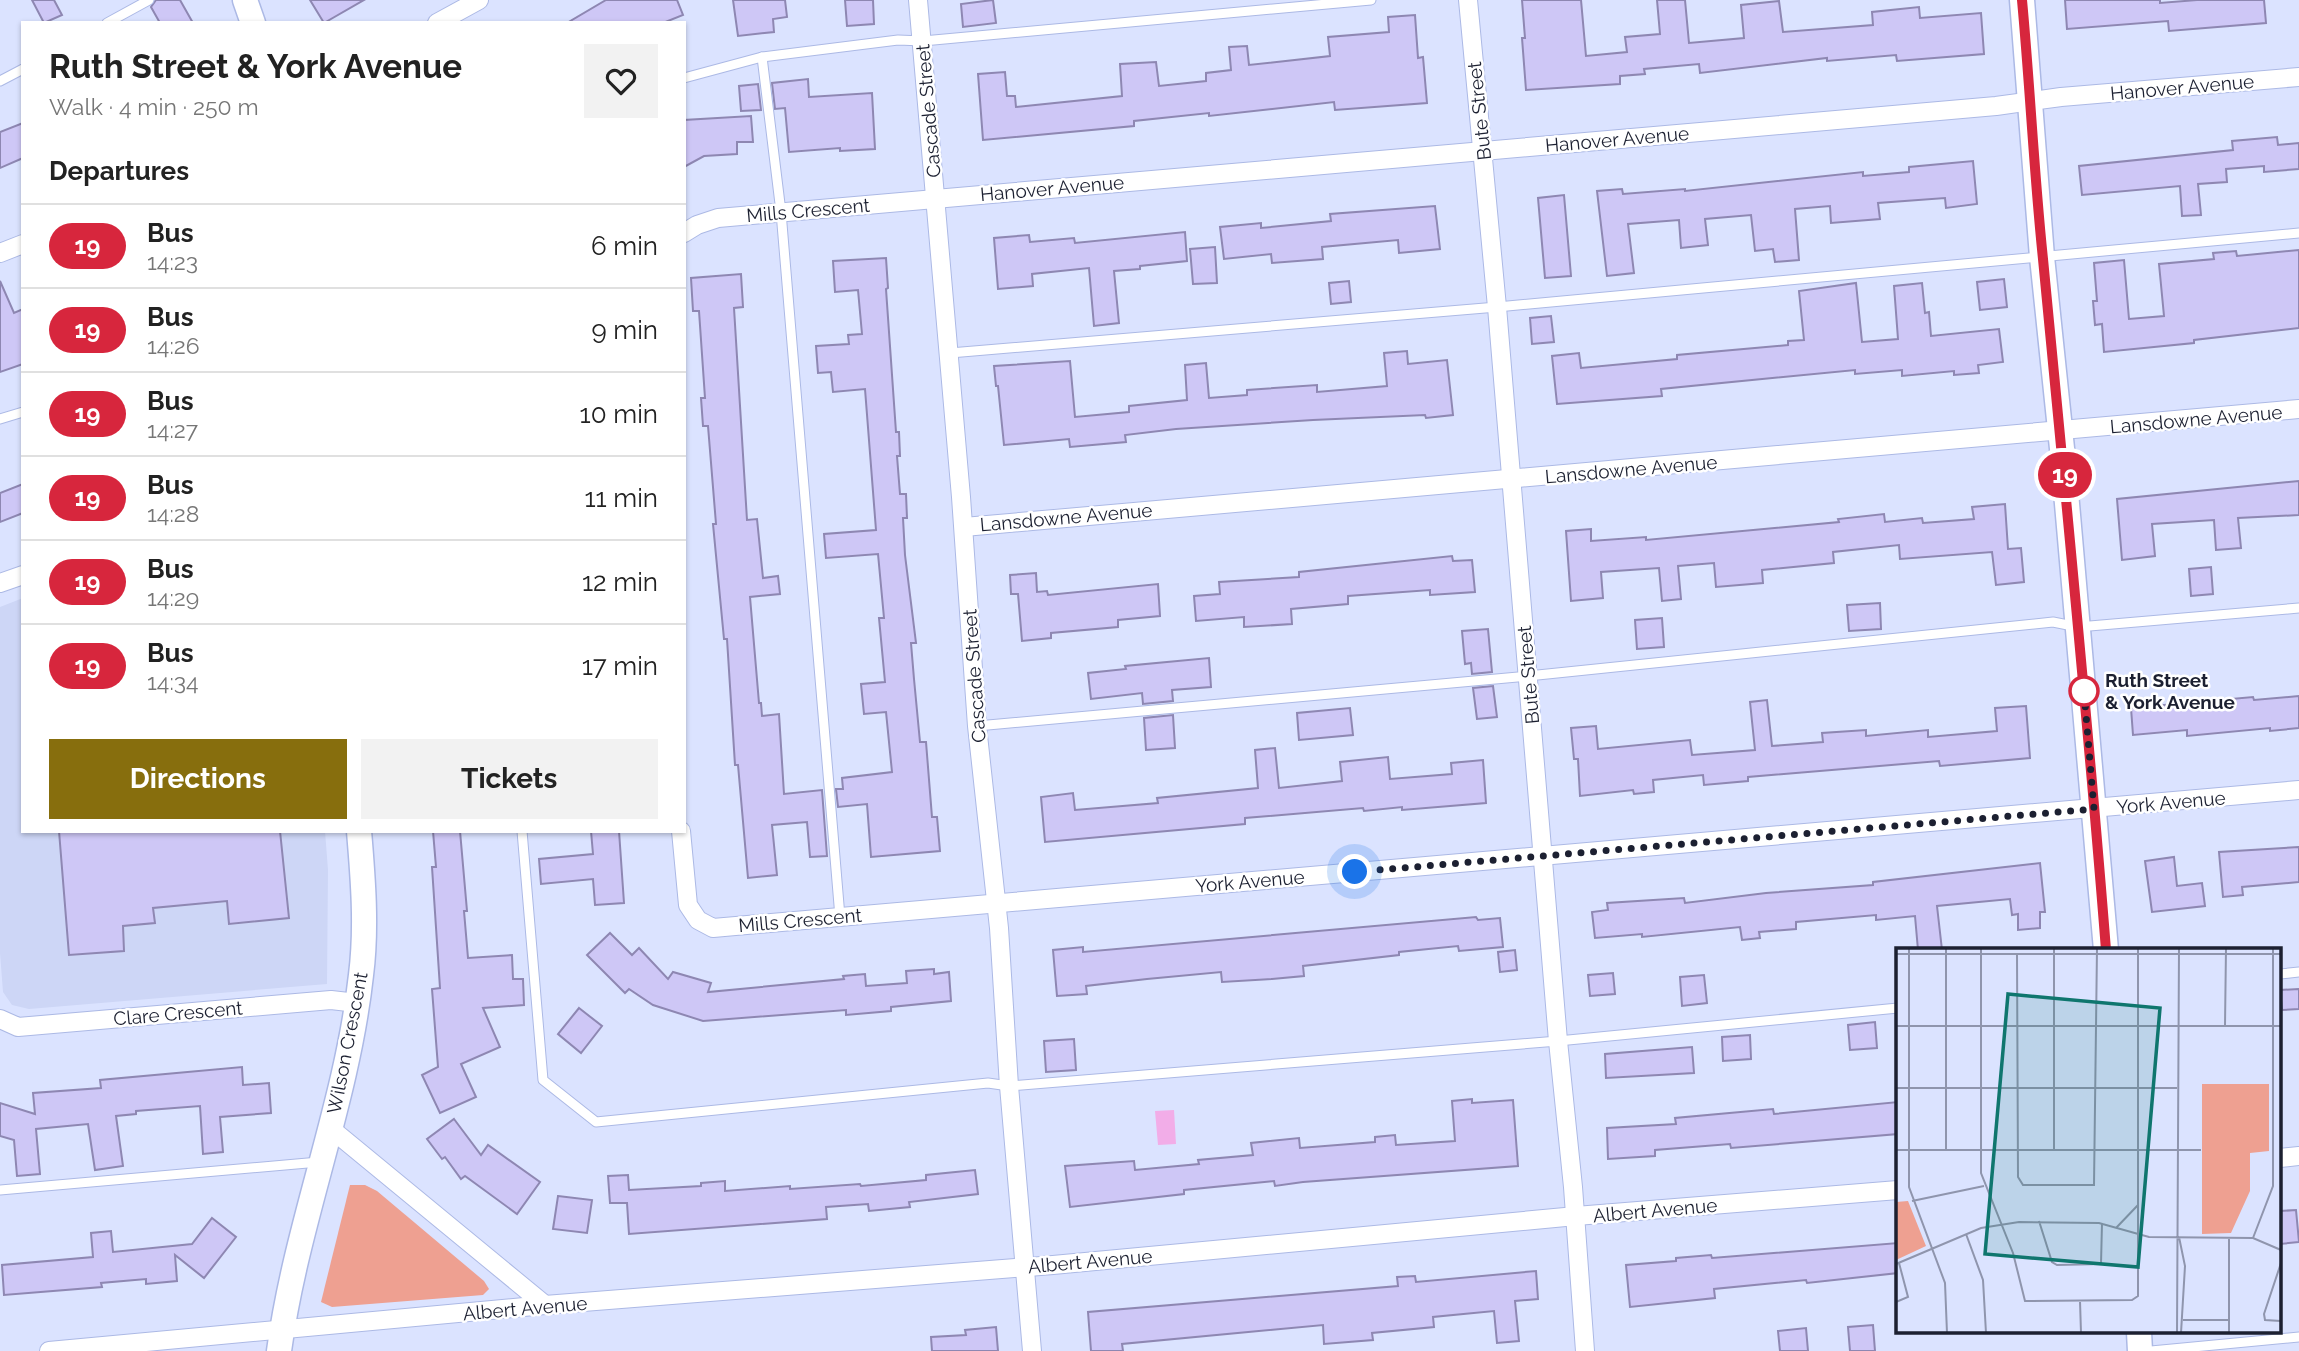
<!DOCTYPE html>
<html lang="en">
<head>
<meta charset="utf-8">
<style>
  body { margin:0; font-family:Raleway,sans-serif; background:#f2f2f2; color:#222; height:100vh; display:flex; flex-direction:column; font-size:26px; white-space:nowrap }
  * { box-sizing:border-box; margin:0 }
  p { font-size:23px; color:#767676 }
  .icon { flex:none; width:38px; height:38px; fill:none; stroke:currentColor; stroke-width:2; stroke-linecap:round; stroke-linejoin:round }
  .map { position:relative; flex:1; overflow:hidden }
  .panel { position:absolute; left:21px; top:21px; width:665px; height:812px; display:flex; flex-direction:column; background:#fff; border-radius:0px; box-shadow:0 2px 5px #0004 }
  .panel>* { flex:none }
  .badge { padding:0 14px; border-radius:23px; font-size:24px; line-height:46px }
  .you { position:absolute; width:35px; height:35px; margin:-18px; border:5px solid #fff; border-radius:50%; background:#1a73e8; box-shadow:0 0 0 10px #1a73e833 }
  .map>.badge { position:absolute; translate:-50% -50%; box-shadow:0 0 0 4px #fff }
  h2 { padding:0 28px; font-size:26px; line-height:63px }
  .round { display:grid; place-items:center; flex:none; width:74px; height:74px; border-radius:0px; background:#f2f2f2 }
  .overview { display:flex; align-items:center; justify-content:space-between; height:119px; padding:0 28px }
  h1 { font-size:33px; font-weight:700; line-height:52px }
  .primary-button { display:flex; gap:14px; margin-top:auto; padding:14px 28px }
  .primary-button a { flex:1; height:80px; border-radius:0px; background:#876e0d; color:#fff; font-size:28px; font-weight:700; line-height:80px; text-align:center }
  .primary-button a+a { background:#f2f2f2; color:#222 }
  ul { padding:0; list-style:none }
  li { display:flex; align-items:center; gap:21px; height:84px; padding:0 28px; border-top:2px solid #e0e0e0 }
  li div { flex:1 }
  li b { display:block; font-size:26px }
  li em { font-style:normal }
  li .badge { min-width:77px; font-weight:700; text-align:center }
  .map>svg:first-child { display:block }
</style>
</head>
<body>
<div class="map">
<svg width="2299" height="1351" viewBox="0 0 2299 1351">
  <rect width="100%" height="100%" fill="#dbe3ff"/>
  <path fill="#cdd6f6" d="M23,598v233h302l3,39 -1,114 -298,25 -17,-4 -9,-13 -3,-39v-346z"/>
  <path fill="#eea091" d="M350,1185h15l12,6 107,90 5,8 -6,6 -151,12 -11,-5z"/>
  <path fill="#f2ade8" d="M1174,1110l2,34 -18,1 -3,-34z"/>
  <g fill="#cec7f6" stroke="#8e87b2" stroke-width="2">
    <path d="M32,0h22l8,15 -18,8z"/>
    <path d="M156,0h24l13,23h-33l-9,-16z"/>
    <path d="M310,0h54l-40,23z"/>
    <path d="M606,0h71l6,15 -20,8h-96z"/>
    <path d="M733,0h52l2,17 -14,2 1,13 -36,4z"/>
    <path d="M845,0h28l1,24 -27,2z"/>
    <path d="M993,0l3,23 -33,4 -2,-23z"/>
    <path d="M1522,0h59l5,56 41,-4 -2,-15 35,-3 -3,-34h28l4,43 55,-5 -3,-33 38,-4 4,31 90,-7 -1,-13 47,-5 1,11 61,-5 3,41 -87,7 -1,-6 -69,6v-3l-127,15 -1,-9 -55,5 1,5 -25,2v8l-94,6 -4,-52h3z"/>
    <path d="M2065,0h95v3l37,-3h67l2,23 -97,8 -1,-10 -101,8z"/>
    <path d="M1415,15l3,43 5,-1 4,46 -92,7 -1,-8 -125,14v-3l-75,8v5l-151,14 -5,-66 27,-2 2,24h8l1,11 106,-11 -2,-32 36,-2 3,24 47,-5v-8l25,-3 -2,-23 18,-1 2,19 81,-9 -2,-19 61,-5 -1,-15z"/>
    <path d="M808,79l1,18 63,-4 3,56 -35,2v-3l-51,4 -4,-44 -10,1 -3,-26z"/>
    <path d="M758,84l3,26 -20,1 -2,-25z"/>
    <path d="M751,116l2,26h-16v12l-33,2 -20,11v-47z"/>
    <path d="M23,123v35l-23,10v-36z"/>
    <path d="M2277,137l1,8 21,-2v26l-35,3v-6l-38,3 1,13 -29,2 3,31 -19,1 -2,-30 -98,9 -3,-29 154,-16 -1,-9z"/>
    <path d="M1973,161l4,43 -31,4 -1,-10 -67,5 2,16 -49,4 -1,-17 -35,3 4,51 -24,2 -2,-13 -18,2 -4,-36 -46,4 3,26 -27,3 -2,-28 -51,4 6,49 -27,3 -10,-85 25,-2 1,5 62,-5v2l178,-19v4l46,-4v-5z"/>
    <path d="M1564,195l7,81 -26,2 -7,-80z"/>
    <path d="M1435,206l5,43 -41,4 -1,-13 -76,7 1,12 -51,4 -1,-9 -47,5 -4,-32 41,-4v5l70,-7 -1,-7z"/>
    <path d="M1185,232l2,29 -47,5v3l-26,2 5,52 -25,3 -5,-58 -57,6 1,12 -35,3 -4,-51 35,-3 1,7 44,-4 1,5z"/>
    <path d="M1215,247l2,36 -24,1 -3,-35z"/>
    <path d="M2299,250v78l-105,12v3l-90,9 -2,-28 -7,1 -2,-24h4l-3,-38 30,-3 5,59 35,-3 -5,-52 55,-5 -1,-6 23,-2 1,5z"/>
    <path d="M886,258l2,30 -2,1 10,143h3l1,24h-3l3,38h6l1,24h-4l2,37 11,88h-5l3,36 6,63h6l6,75h5l3,34 -69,6 -4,-53 -29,3 -2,-18h7l-1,-11 50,-6 -6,-60 -22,2 -3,-30 24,-2 -6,-64h5l-6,-64 -52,4 -2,-24 52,-4 -11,-141 -32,3 -2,-20 -13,1 -2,-27 33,-2 -1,-9 14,-1 -4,-44 -23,2 -2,-31z"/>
    <path d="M741,274l2,33 -9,1 13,212 10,-1 6,59 15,-2 2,18 -30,3 9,106h2l1,13 17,-2 5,80 38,-4 5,66 -17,1 -3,-35 -35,3 5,50 -29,3 -10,-113h-3l-8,-126h-3l-11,-115h3l-8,-98h-5l-2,-28h4l-6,-87h-6l-2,-33z"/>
    <path d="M2004,279l3,28 -27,3 -3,-28z"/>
    <path d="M0,281l14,32 9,-4v55l-23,8z"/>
    <path d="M1349,281l2,21 -20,2 -2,-21z"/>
    <path d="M1856,283l6,59 36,-3 -4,-53 28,-3 3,30 4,-1 2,24 68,-7 4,33 -25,3 1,8 -25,2v-4l-52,5v-6l-47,4v-4l-194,19 1,7 -105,8 -5,-48 27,-3 2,15 96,-9v-4l111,-10v-4l16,-1 -5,-49z"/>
    <path d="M1551,316l3,26 -22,2 -2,-26z"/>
    <path d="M1407,351l1,13 39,-4 6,55 -27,3 -1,-3 -112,5 -137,9 -51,6 1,7 -56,5 -1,-8 -65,6 -6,-59h-2l-2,-20 76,-5 5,56 54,-5v-6l58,-6 -2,-35 21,-2 3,35 38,-3v-5l70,-5v7l70,-6 -3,-33z"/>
    <path d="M2299,481v34l-61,3 3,30 -25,2 -2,-30 -62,4 3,32 -33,4 -5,-61z"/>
    <path d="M23,484v29l-23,9v-29z"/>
    <path d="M2005,504l3,45 13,-1 3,34 -28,3 -4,-33 -92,7 -1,-14 -66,7 1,11 -72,7 1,13 -47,4 -2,-24 -36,3 3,33 -19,2 -3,-33 -58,4 2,26 -32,3 -5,-70 25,-2v12l55,-4v3l193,-18 -1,-3 46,-5 1,8 37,-4 1,5 51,-4 -2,-12z"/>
    <path d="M1452,556l1,5 19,-1 3,32 -45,3v-5l-82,6v8l-57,5 1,15 -48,3v-10l-48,4 -2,-25 26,-2 -1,-12 80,-5v-5z"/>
    <path d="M2211,567l2,27 -22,2 -2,-27z"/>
    <path d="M1036,573l1,19 10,-1 1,4 110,-11 2,32 -42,4v7l-67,6v5l-29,3 -4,-47h-7l-1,-19z"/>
    <path d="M1880,603l1,26 -32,2 -2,-26z"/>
    <path d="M1662,618l2,29 -27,2 -2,-29z"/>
    <path d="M1488,629l4,43 -20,2 -1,-11 -6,1 -3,-33z"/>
    <path d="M1209,658l2,29 -39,3 1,11 -30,3 -1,-11 -51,6 -3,-26 38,-4 -1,-3z"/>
    <path d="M1493,686l4,31 -20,2 -4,-31z"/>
    <path d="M2299,696v32l-29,3v-3l-83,8v-6l-54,5 -2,-27 122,-11 1,3z"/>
    <path d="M1767,700l5,46 51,-4 -1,-9 44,-3v6l62,-6v7l69,-6 -2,-23 31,-2 4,52 -90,8 -1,-5 -191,16v4l-44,4 -1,-10 -50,5 1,12 -20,2 -1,-4 -53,6 -2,-37h-4l-3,-31 25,-2 2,23 92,-9 2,15 63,-5 -5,-48z"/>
    <path d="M1350,708l3,27 -54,5 -2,-27z"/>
    <path d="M1173,715l2,33 -29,2 -2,-32z"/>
    <path d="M1275,748l4,40 63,-7 -2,-19 48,-5 2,22 62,-5 -1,-11 32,-3 3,43 -84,7v-3l-38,4 -1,-3 -118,10v6l-200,18 -4,-45 32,-4 2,17 83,-7 -1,-5 101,-10 -3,-38z"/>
    <path d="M59,831h221l9,87 -60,6 -2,-23 -74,7 2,15 -32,3 1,25 -55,4z"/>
    <path d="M433,831h27l7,80h-3l4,47 44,-3 1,24h10l1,26 -41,3 17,39 -39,17 15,33 -36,16 -18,-38 16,-8 -6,-78 8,-1 -8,-121h4z"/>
    <path d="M591,831h28l5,72 -29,2 -2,-26 -52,5 -2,-25 54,-5z"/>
    <path d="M2299,847v35l-57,5 1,8 -20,2 -4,-45z"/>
    <path d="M2174,857l3,29 25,-3 3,23 -53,6 -7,-51z"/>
    <path d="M2040,863l5,49h-5v16l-22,2v-16l-6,1 -2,-16 -73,7 5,44h-24l-3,-34 -39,4v-5l-80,7v7l-37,3 1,6 -18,2 -2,-13 -98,10v-3l-47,4 -3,-26 16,-2 -1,-7 77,-5 1,5 81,-10 107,-8v-3z"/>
    <path d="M1476,917l2,3 22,-2 3,29 -44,4 -1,-5 -59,6v3l-96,11 1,10 -32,3 -50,3 -1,-10 -74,7 -61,7 1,8 -30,2 -4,-46 30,-3v5z"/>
    <path d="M610,933l22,22 7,-7 29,31 5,-7 38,11 -3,9 136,-13 -1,-3 22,-2 1,12 41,-3 -1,-12 28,-2v5l15,-2 2,29 -60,6v4l-45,4v-5l-143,11 -50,-16 -24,-16 -4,4 -38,-38z"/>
    <path d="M1515,950l2,20 -17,2 -2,-20z"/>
    <path d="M1613,973l2,21 -25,2 -2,-21z"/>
    <path d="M1704,975l3,28 -25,3 -2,-29z"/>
    <path d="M2299,989v20l-17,1 -2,-20z"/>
    <path d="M579,1008l23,18 -21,27 -23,-19z"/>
    <path d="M1875,1022l2,26 -27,2 -2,-25z"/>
    <path d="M1750,1035l1,24 -28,2 -1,-24z"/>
    <path d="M1074,1039l2,31 -30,2 -2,-31z"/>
    <path d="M1692,1047l2,26 -88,5 -1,-24z"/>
    <path d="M242,1067l1,18 26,-2 2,30 -51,4 3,35 -20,2 -3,-48 -64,5v3l-20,2 7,50 -28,4 -7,-46 -52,5 4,45 -23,2 -3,-36 -14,-4v-33l35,11 -2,-21 68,-5 -1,-8z"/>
    <path d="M1472,1099v4l41,-3 5,66 -215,16 -28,4 -1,-5 -90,9v4l-114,13 -5,-41 69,-5 1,9 64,-6 -1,-4 55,-5 -2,-12 48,-5 1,10 75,-6v-5l20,-2 1,10 59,-4 -3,-40z"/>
    <path d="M1898,1102v32l-167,14 -1,-4 -75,6v6l-47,3 -1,-31 69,-4 -1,-6 98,-9 1,5z"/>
    <path d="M454,1119l27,36 7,-10 52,37 -23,32 -52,-38 -4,3 -16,-22 -3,2 -15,-20z"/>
    <path d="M975,1170l3,24 -69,8 1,5 -41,4 -1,-7 -42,3 1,12 -198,15 -2,-31h-17l-2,-27 20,-1 1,15 72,-4v-3l24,-2v10l65,-5v3l70,-5 1,2 65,-6v-5z"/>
    <path d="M558,1196l34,4 -5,33 -34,-4z"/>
    <path d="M2296,1210l3,32 -19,2v-33z"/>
    <path d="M212,1218l24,19 -32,41 -29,-23 2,26 -31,3v-5l-45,4 1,4 -98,8 -2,-30 91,-8 -2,-24 20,-2 2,21 79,-8z"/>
    <path d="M1898,1243v30l-91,10 -1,-3 -92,9 1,9 -85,9 -4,-42 50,-4v-3l35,-3 1,3z"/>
    <path d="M1536,1271l2,28 -23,2 4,40 -22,2 -3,-32 -61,6 1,10 -62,6 1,7 -49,4 -1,-19 -201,19 1,7h-32l-3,-39 310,-26 -1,-9 18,-1 1,6z"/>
    <path d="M1873,1325l2,26h-25l-2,-24z"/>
    <path d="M996,1327l2,24h-66l-1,-14 35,-2 -1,-5z"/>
    <path d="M1806,1328l2,23h-28l-2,-20z"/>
  </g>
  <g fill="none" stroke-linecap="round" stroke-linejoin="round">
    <g stroke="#acb9e5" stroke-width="11">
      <g id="lane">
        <path d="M107,23l42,-23"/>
        <path d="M762,57l19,155 59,705"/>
        <path d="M684,78l78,-21 136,-17 25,1 448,-41"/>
        <path d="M0,81l23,-12"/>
        <path d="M950,353l547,-46 802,-74"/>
        <path d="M0,419l23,-7"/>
        <path d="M977,726l551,-50 525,-54 25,5 221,-19"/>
        <path d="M522,831l21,249 53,42 392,-39 21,3 549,-45 340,-33"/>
        <path d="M2280,974l19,-2"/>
        <path d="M0,1190l319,-28"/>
        <path d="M2151,1351l148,-14"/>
      </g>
    </g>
    <g stroke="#acb9e5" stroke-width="20">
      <g id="street">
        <path d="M918,0l43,497 16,229 22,202 10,158 23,265"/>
        <path d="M1468,0l29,307 61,734 15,146 12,164"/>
        <path d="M437,23l42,-23"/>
        <path d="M684,233l13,-8 21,-7 1278,-112 65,-9 238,-20"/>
        <path d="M0,253l23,-9"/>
        <path d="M964,527l1335,-118"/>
        <path d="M0,583l23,-8"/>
        <path d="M681,831l7,74 10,15 15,8 1586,-138"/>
        <path d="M0,1019l18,8 313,-27 26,3"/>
        <path d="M330,1128l215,177"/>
        <path d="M2280,1158l19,-2"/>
        <path d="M49,1351l496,-46 508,-40 523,-49 322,-26"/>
      </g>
    </g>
    <g stroke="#acb9e5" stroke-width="27">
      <g id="secondary">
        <path d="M245,0l8,23"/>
        <path d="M2022,0l20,257 21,201 43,492"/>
        <path d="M2139,1332l1,19"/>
        <path d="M279,1351c17,-127 68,-248 82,-376 6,-47 2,-97 -2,-144"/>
      </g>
    </g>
    <use href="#lane" stroke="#fff" stroke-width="9"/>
    <use href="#street" stroke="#fff" stroke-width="18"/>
    <use href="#secondary" stroke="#fff" stroke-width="24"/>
  </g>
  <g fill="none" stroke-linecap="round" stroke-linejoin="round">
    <g stroke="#fff" stroke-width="16">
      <path id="line" d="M2022,0c8,86 12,173 21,259 22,230 45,460 63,691"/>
    </g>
    <use href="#line" stroke="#d7263d" stroke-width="10"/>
    <path stroke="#1c2031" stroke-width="7" stroke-dasharray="0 12.6" d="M1355,872l739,-63 -10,-118"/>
  </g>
  <circle fill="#fff" stroke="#d7263d" stroke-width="3.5" cx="2084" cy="691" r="14"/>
  <g text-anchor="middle" stroke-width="5" stroke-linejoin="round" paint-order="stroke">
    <g font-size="19" fill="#1c2031" stroke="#fff">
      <text transform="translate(2182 87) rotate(-5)" y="7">Hanover Avenue</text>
      <text transform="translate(928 111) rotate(-95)" y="7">Cascade Street</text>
      <text transform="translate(1479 111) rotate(-96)" y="7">Bute Street</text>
      <text transform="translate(1617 139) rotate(-5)" y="7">Hanover Avenue</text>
      <text transform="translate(1052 188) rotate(-5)" y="7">Hanover Avenue</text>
      <text transform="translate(808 210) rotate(-5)" y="7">Mills Crescent</text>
      <text transform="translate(2196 419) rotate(-5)" y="7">Lansdowne Avenue</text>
      <text transform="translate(1631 469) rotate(-5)" y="7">Lansdowne Avenue</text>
      <text transform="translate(1066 517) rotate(-5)" y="7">Lansdowne Avenue</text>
      <text transform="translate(1528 675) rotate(-95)" y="7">Bute Street</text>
      <text transform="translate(974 676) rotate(-94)" y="7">Cascade Street</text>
      <text transform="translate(2171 802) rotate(-5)" y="7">York Avenue</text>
      <text transform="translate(1250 881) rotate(-5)" y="7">York Avenue</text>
      <text transform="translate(800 920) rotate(-5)" y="7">Mills Crescent</text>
      <text transform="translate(178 1013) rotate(-5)" y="7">Clare Crescent</text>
      <text transform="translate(347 1043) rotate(-79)" y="7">Wilson Crescent</text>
      <text transform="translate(1655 1210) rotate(-5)" y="7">Albert Avenue</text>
      <text transform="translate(1090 1261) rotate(-5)" y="7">Albert Avenue</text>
      <text transform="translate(525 1308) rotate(-5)" y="7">Albert Avenue</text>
    </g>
    <g font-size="19" font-weight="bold" fill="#1c2031" stroke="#fff" text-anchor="start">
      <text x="2105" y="687">Ruth Street<tspan x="2105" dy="22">&amp; York Avenue</tspan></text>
    </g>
  </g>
  <g transform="translate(1896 948)">
    <rect width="385" height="385" fill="#dbe3ff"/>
    <path d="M306,136h67v67l-19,2v38l-19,42 -29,1zM12,253l18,45 -30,14v-58z" fill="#eea091"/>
    <path fill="none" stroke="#8f95ad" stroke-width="2" d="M13,0v239l36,96 2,50M50,0v201M85,0v225l32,80 12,48 107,-1 6,-4v-348M158,0v202M0,6h385M121,7l1,222 5,8h71l3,-237M0,78h385M329,78l1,-78M0,140h281M0,202h305M16,253l72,-15M143,273l13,41 5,3 44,-1 1,-41M220,280l22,-23M70,286l17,46 3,53M283,289l6,29 -4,67M357,290l20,-52v-238M385,315l-17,51 1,6 16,1M0,316l85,-36 38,-6 80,1 50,14 104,1 28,12M184,353l1,32M0,354l12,-5 -9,-34M287,372h46M281,385l2,-385M333,385v-96"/>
    <path fill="#0f766e" fill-opacity="0.15" stroke="#0f766e" stroke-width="3.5" d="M112,46l152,14 -22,259 -153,-13z"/>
    <rect width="385" height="385" fill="none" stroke="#1c2031" stroke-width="3.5"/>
  </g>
</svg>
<div class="you" style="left:1355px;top:872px"></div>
<b class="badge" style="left:2065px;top:475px;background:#d7263d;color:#fff">19</b>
<section class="panel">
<div class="overview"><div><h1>Ruth Street &amp; York Avenue</h1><p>Walk · 4 min · 250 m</p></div><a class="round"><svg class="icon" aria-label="heart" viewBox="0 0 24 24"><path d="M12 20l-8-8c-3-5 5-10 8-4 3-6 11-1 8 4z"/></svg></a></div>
<h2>Departures</h2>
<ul>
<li><span class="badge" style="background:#d7263d;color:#fff">19</span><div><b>Bus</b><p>14:23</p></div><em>6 min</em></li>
<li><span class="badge" style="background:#d7263d;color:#fff">19</span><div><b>Bus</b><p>14:26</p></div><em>9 min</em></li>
<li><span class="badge" style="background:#d7263d;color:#fff">19</span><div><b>Bus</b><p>14:27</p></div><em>10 min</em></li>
<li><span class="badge" style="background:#d7263d;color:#fff">19</span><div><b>Bus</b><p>14:28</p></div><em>11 min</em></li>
<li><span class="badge" style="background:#d7263d;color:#fff">19</span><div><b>Bus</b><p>14:29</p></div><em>12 min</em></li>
<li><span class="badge" style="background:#d7263d;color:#fff">19</span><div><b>Bus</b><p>14:34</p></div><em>17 min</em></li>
</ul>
<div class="primary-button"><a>Directions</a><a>Tickets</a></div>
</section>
</div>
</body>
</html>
